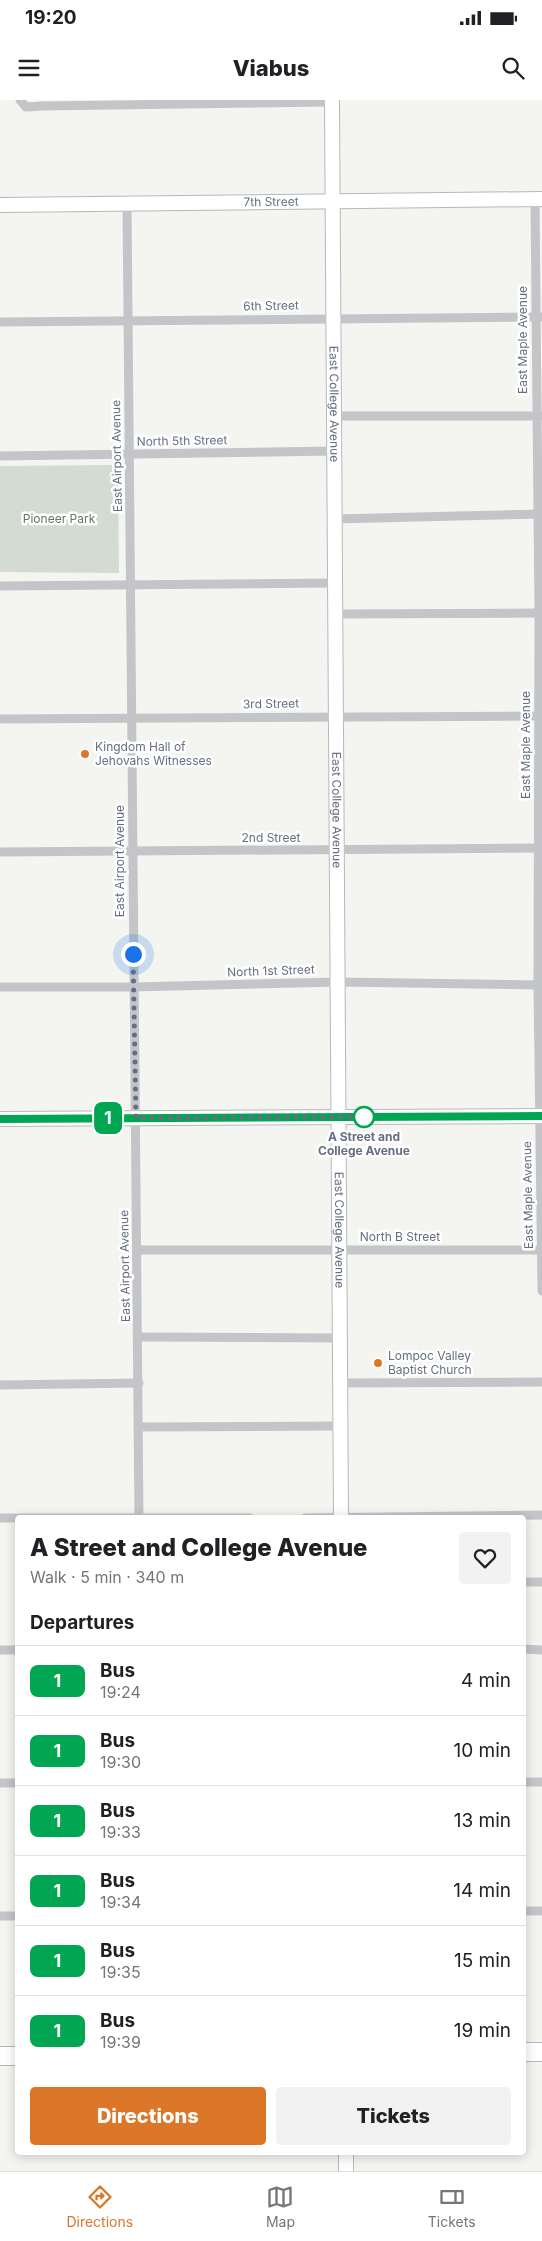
<!DOCTYPE html>
<html lang="en">
<head>
<meta charset="utf-8">
<style>
  body { margin:0; font-family:Inter,sans-serif; background:#f2f2f2; color:#202124; height:100vh; display:flex; flex-direction:column; font-size:19px; white-space:nowrap }
  * { box-sizing:border-box; margin:0 }
  p { font-size:16px; color:#757577 }
  .icon { flex:none; width:28px; height:28px; fill:none; stroke:currentColor; stroke-width:2; stroke-linecap:round; stroke-linejoin:round }
  .map { position:relative; flex:1; overflow:hidden }
  .sheet { position:absolute; left:15px; top:1415px; width:511px; height:640px; display:flex; flex-direction:column; background:#fff; border-radius:5px; box-shadow:0 2px 12px #0003 }
  .sheet>* { flex:none }
  .badge { padding:0 10px; border-radius:8px; font-size:18px; line-height:32px }
  .you { position:absolute; width:25px; height:25px; margin:-12px; border:4px solid #fff; border-radius:50%; background:#1a73e8; box-shadow:0 0 0 8px #1a73e833 }
  .map>.badge { position:absolute; translate:-50% -50%; box-shadow:0 0 0 2px #fff }
  h2 { padding:0 15px; font-size:19px; line-height:45px }
  .round { display:grid; place-items:center; flex:none; width:52px; height:52px; border-radius:5px; background:#f2f2f2 }
  .headline { display:flex; align-items:center; justify-content:space-between; height:85px; padding:0 15px }
  h1 { font-size:24px; font-weight:800; line-height:38px }
  .primary-button { display:flex; gap:10px; margin-top:auto; padding:10px 15px }
  .primary-button a { flex:1; height:58px; border-radius:5px; background:#dc772a; color:#fff; font-size:20px; font-weight:800; line-height:58px; text-align:center }
  .primary-button a+a { background:#f2f2f2; color:#202124 }
  ul { padding:0; list-style:none }
  li { display:flex; align-items:center; gap:15px; height:70px; padding:0 15px; border-top:1px solid #e0e0e0 }
  li div { flex:1 }
  li b { display:block; font-size:19px }
  li em { font-style:normal }
  li .badge { min-width:55px; font-weight:700; text-align:center }
  .status { display:flex; justify-content:space-between; align-items:center; height:35px; padding:0 25px; background:#fff; direction:ltr }
  .status svg { height:14px; fill:currentColor }
  header { display:flex; justify-content:space-between; align-items:center; height:65px; padding:0 15px; background:#fff; font-size:22px; font-weight:800 }
  .tab-bar { display:flex; justify-content:space-around; align-items:center; height:70px; border-top:1px solid #e0e0e0; background:#fff; font-size:14px; color:#757577 }
  .tab-bar a { display:grid; justify-items:center; gap:2px }
  .tab-bar .selected { color:#dc772a }
  .map>svg:first-child { display:block }
</style>
</head>
<body>
<div class="status"><b>19:20</b><svg viewBox="0 0 49 12"><path d="M0 12V9h3v3zM5 12V6h3v6zM10 12V3h3v9zM15 12V0h3v12zM26 1h20v11H26zM47 4h2v5h-2z"/></svg></div>
<header><svg class="icon" aria-label="menu" viewBox="0 0 24 24"><path d="M4 6h16M4 12h16M4 18h16"/></svg>Viabus<svg class="icon" aria-label="search" viewBox="0 0 24 24"><circle cx="10" cy="10" r="6"/><path d="M15 15l6 6"/></svg></header>
<div class="map">
<svg width="542" height="2071" viewBox="0 0 542 2071">
  <rect width="100%" height="100%" fill="#f4f5f1"/>
  <path fill="#d4dbd2" d="M112,365l6,6 1,102 -119,-1v-106z"/>
  <g fill="none" stroke-linecap="round" stroke-linejoin="round">
    <g stroke="#b5b8bd" stroke-width="16">
      <g id="secondary">
        <path id="s1" d="M332,2l9,1416"/>
        <path id="s2" d="M0,105l542,-6"/>
        <path d="M0,1019l542,-3"/>
        <path d="M346,2052v19"/>
      </g>
    </g>
    <g stroke="#b5b7bb" stroke-width="20">
      <g id="highway">
        <path d="M524,1952h18"/>
        <path d="M0,1956h18"/>
      </g>
    </g>
    <g stroke="#c3c5c9" stroke-width="9">
      <path d="M20,0l6,7 16,-1 290,-4v-2"/>
      <path d="M535,99l4,414 -1,372 4,306"/>
      <path d="M127,104l12,1314"/>
      <path d="M0,222l542,-5"/>
      <path d="M334,316h207"/>
      <path d="M0,356l334,-5"/>
      <path d="M334,419l208,-5"/>
      <path d="M0,486l334,-3"/>
      <path d="M334,514l208,-1"/>
      <path d="M0,619l542,-3"/>
      <path d="M0,752l542,-4"/>
      <path d="M0,887h133l205,-5 204,3"/>
      <path d="M138,1150h404"/>
      <path d="M139,1237l199,1"/>
      <path d="M339,1283l203,-1"/>
      <path d="M0,1285l139,-2"/>
      <path d="M138,1327l201,-1"/>
      <path d="M0,1418h250"/>
      <path d="M305,1418l237,-3"/>
      <path d="M524,1482h18"/>
      <path d="M524,1549l18,1"/>
      <path d="M0,1550h18"/>
      <path d="M524,1682h18"/>
      <path d="M0,1683h18"/>
      <path d="M524,1811h18"/>
      <path d="M0,1816h18"/>
    </g>
    <use href="#secondary" stroke="#fff" stroke-width="14"/>
    <use href="#highway" stroke="#fff" stroke-width="18"/>
  </g>
  <g fill="none" stroke-linecap="round" stroke-linejoin="round">
    <g stroke="#fff" stroke-width="11">
      <path id="line" d="M0,1019l542,-3"/>
    </g>
    <use href="#line" stroke="#00a651" stroke-width="8"/>
    <path stroke="#656f81" stroke-width="5" stroke-dasharray="0 9" d="M133,854l3,164 228,-1"/>
  </g>
  <g fill="#dc772a" stroke="#fff" stroke-width="2">
    <circle cx="85" cy="654" r="5"/>
    <circle cx="378" cy="1263" r="5"/>
  </g>
  <circle fill="#fff" stroke="#00a651" stroke-width="2.5" cx="364" cy="1017" r="10"/>
  <g text-anchor="middle" stroke-width="5" stroke-linejoin="round" paint-order="stroke">
    <g font-size="12" fill="#656f81" stroke="#fff">
      <text dy="4" stroke="none"><textPath href="#s2" startOffset="271">7th Street</textPath></text>
      <text transform="translate(271 206) rotate(-1)" y="4">6th Street</text>
      <text transform="translate(523 240) rotate(-90)" y="4">East Maple Avenue</text>
      <text dy="4" stroke="none"><textPath href="#s1" startOffset="302">East College Avenue</textPath></text>
      <text transform="translate(182 341) rotate(-1)" y="4">North 5th Street</text>
      <text transform="translate(117 356) rotate(-91)" y="4">East Airport Avenue</text>
      <text transform="translate(271 604) rotate(-1)" y="4">3rd Street</text>
      <text transform="translate(526 645) rotate(-90)" y="4">East Maple Avenue</text>
      <text dy="4" stroke="none"><textPath href="#s1" startOffset="708">East College Avenue</textPath></text>
      <text x="271" y="742">2nd Street</text>
      <text transform="translate(120 761) rotate(-90)" y="4">East Airport Avenue</text>
      <text transform="translate(271 871) rotate(-2)" y="4">North 1st Street</text>
      <text transform="translate(528 1095) rotate(-91)" y="4">East Maple Avenue</text>
      <text dy="4" stroke="none"><textPath href="#s1" startOffset="1128">East College Avenue</textPath></text>
      <text x="400" y="1141">North B Street</text>
      <text transform="translate(125 1166) rotate(-91)" y="4">East Airport Avenue</text>
    </g>
    <g font-size="12" fill="#637863" stroke="#fff">
      <text x="59" y="423">Pioneer Park</text>
    </g>
    <g font-size="12" fill="#656f81" stroke="#fff" text-anchor="start">
      <text x="95" y="651">Kingdom Hall of<tspan x="95" dy="14">Jehovahs Witnesses</tspan></text>
      <text x="388" y="1260">Lompoc Valley<tspan x="388" dy="14">Baptist Church</tspan></text>
    </g>
    <g font-size="12" font-weight="bold" fill="#656f81" stroke="#fff">
      <text x="364" y="1041">A Street and<tspan x="364" dy="14">College Avenue</tspan></text>
    </g>
  </g>
</svg>
<div class="you" style="left:133px;top:854px"></div>
<b class="badge" style="left:108px;top:1018px;background:#00a651;color:#fff">1</b>
<section class="sheet">
<div class="headline"><div><h1>A Street and College Avenue</h1><p>Walk · 5 min · 340 m</p></div><a class="round"><svg class="icon" aria-label="heart" viewBox="0 0 24 24"><path d="M12 20l-8-8c-3-5 5-10 8-4 3-6 11-1 8 4z"/></svg></a></div>
<h2>Departures</h2>
<ul>
<li><span class="badge" style="background:#00a651;color:#fff">1</span><div><b>Bus</b><p>19:24</p></div><em>4 min</em></li>
<li><span class="badge" style="background:#00a651;color:#fff">1</span><div><b>Bus</b><p>19:30</p></div><em>10 min</em></li>
<li><span class="badge" style="background:#00a651;color:#fff">1</span><div><b>Bus</b><p>19:33</p></div><em>13 min</em></li>
<li><span class="badge" style="background:#00a651;color:#fff">1</span><div><b>Bus</b><p>19:34</p></div><em>14 min</em></li>
<li><span class="badge" style="background:#00a651;color:#fff">1</span><div><b>Bus</b><p>19:35</p></div><em>15 min</em></li>
<li><span class="badge" style="background:#00a651;color:#fff">1</span><div><b>Bus</b><p>19:39</p></div><em>19 min</em></li>
</ul>
<div class="primary-button"><a>Directions</a><a>Tickets</a></div>
</section>
</div>
<nav class="tab-bar">
<a class="selected"><svg class="icon" aria-label="directions" viewBox="0 0 24 24"><path d="M12 3l9 9-9 9-9-9zM9 14v-3h6M13 9l2 2-2 2"/></svg>Directions</a>
<a><svg class="icon" aria-label="map" viewBox="0 0 24 24"><path d="M3 6l6-2 6 2 6-2v14l-6 2-6-2-6 2zM9 4v14M15 6v14"/></svg>Map</a>
<a><svg class="icon" aria-label="tickets" viewBox="0 0 24 24"><path d="M3 7h18v10H3zM15 7v10"/></svg>Tickets</a>
</nav>
</body>
</html>
